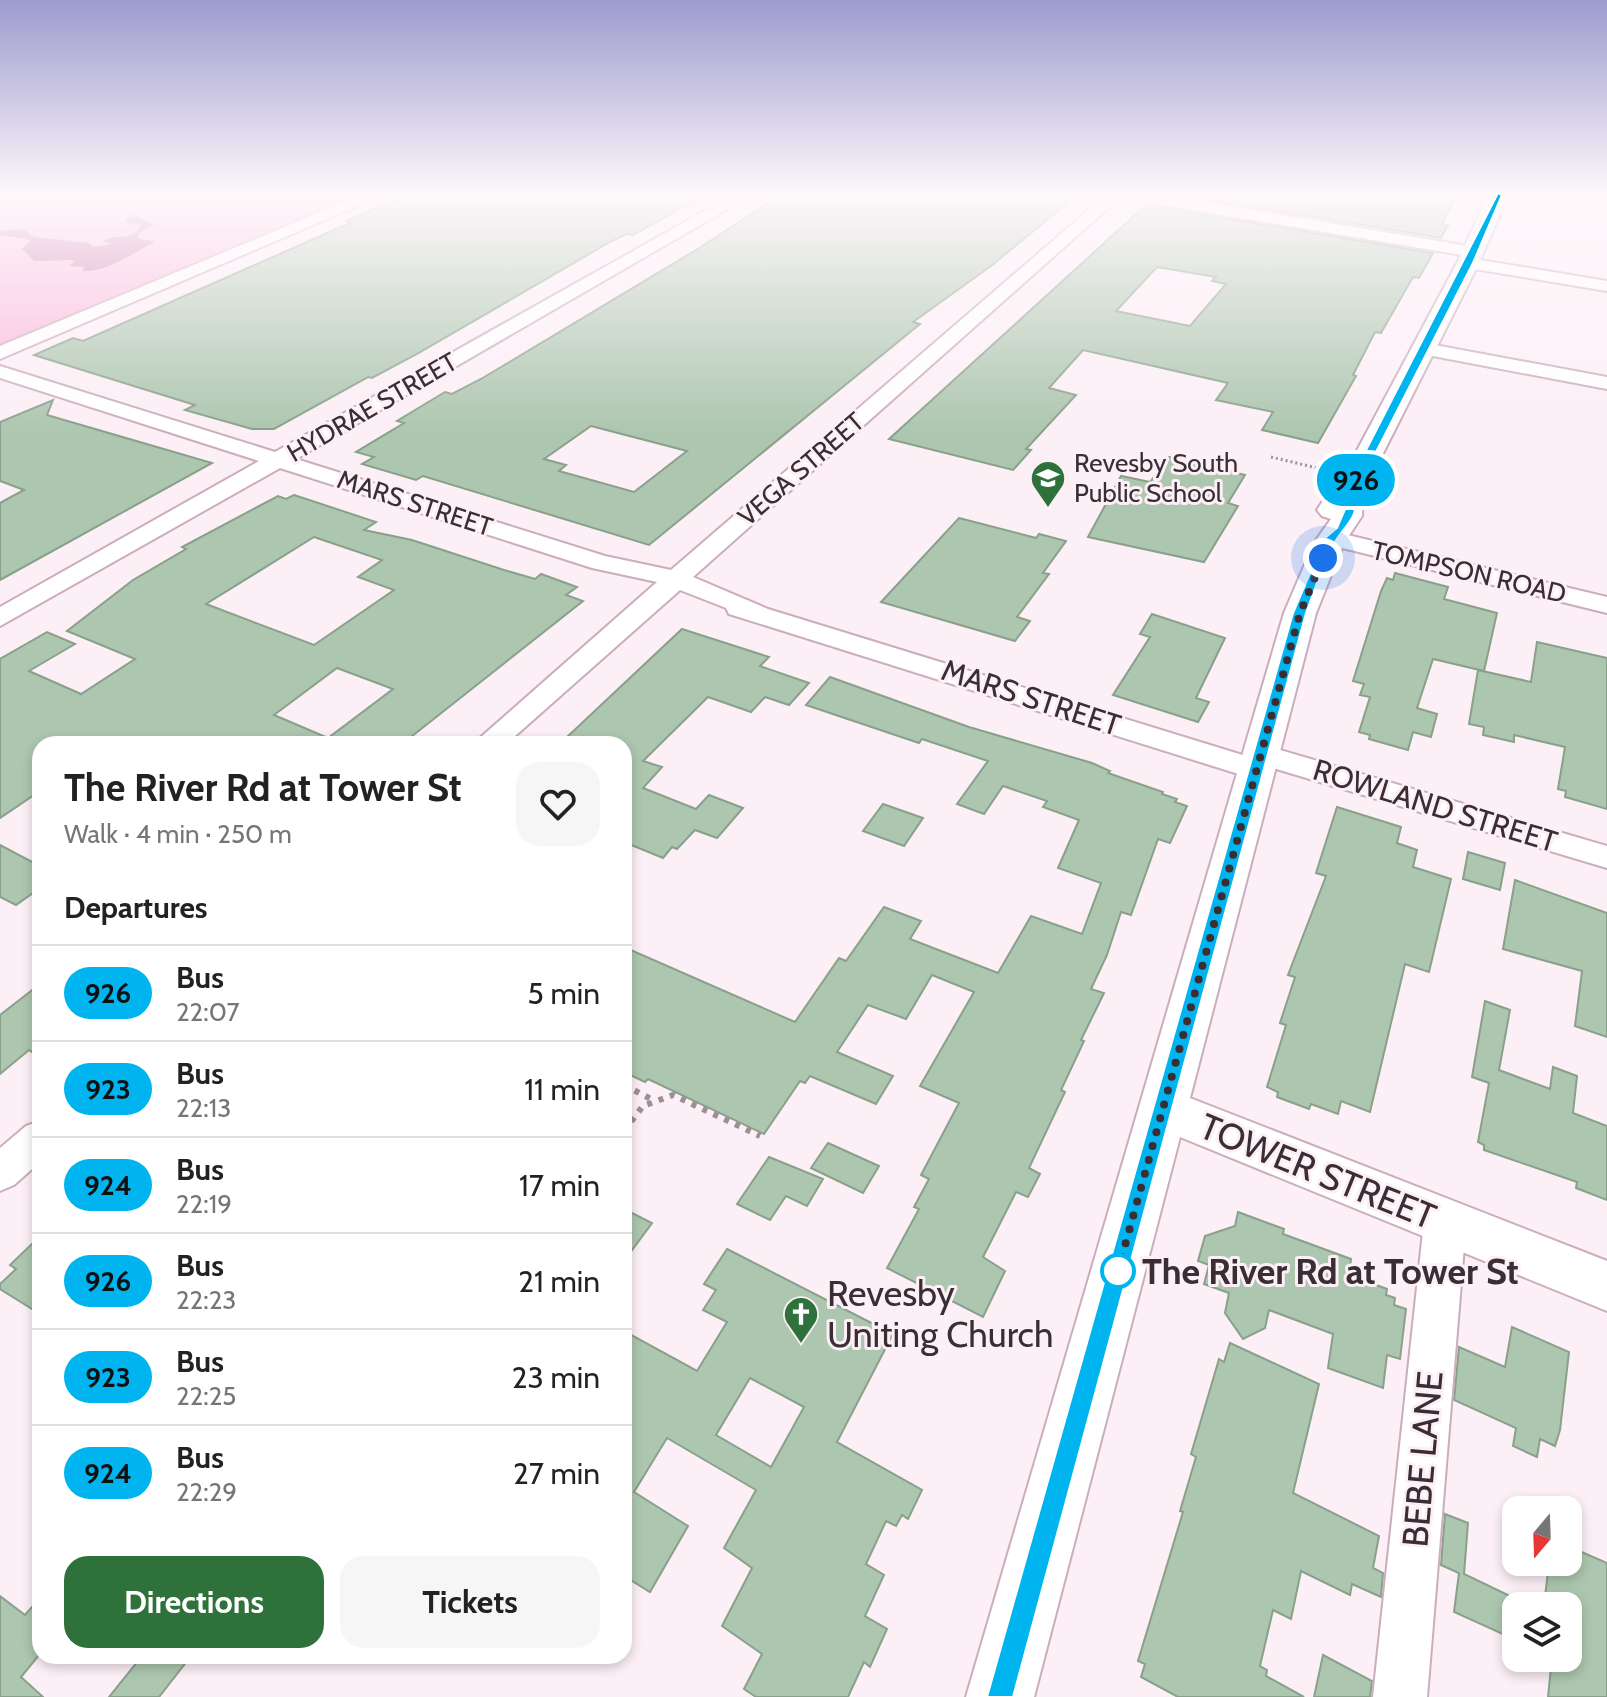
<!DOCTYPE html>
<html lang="en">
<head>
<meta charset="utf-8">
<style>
  body { margin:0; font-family:Cabin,sans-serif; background:#f6f6f6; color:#222; height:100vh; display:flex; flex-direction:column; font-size:30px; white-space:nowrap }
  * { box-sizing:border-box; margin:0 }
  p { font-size:26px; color:#767676 }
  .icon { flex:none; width:44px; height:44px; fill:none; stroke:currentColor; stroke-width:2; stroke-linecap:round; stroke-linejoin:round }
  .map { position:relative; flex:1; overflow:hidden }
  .sheet { position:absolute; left:32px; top:736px; width:600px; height:928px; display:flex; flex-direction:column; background:#fff; border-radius:24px; box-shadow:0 4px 12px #0003 }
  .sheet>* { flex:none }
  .badge { padding:0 16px; border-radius:26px; font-size:28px; line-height:52px }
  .needle { width:52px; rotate:199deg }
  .controls { position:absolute; left:1502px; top:1496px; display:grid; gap:16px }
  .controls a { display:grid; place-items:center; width:80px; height:80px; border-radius:16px; background:#fff; box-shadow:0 4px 12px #0003; font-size:40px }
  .you { position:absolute; width:40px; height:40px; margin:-20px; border:6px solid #fff; border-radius:50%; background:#1a73e8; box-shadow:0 0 0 12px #1a73e833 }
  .map>.badge { position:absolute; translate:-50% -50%; box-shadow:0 0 0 4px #fff }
  h2 { padding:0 32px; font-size:30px; line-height:72px }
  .round { display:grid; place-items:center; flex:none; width:84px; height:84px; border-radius:24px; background:#f6f6f6 }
  .head { display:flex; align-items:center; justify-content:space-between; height:136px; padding:0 32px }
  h1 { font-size:38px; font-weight:700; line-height:60px }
  .action { display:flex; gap:16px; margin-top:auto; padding:16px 32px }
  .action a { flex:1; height:92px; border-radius:24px; background:#2e713b; color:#fff; font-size:32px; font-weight:700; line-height:92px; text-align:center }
  .action a+a { background:#f6f6f6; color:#222 }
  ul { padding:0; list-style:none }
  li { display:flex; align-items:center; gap:24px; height:96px; padding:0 32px; border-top:2px solid #e0e0e0 }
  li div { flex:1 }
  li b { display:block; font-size:30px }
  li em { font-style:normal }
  li .badge { min-width:88px; font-weight:700; text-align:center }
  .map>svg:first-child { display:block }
</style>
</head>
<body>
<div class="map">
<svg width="1607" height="1697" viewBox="0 0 1607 1697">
  <rect width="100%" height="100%" fill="#fceff6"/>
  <path fill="#f9b8db" d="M0,195h358l-358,150z"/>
  <path fill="#cc76a8" d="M134,215l19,9 -15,10v4l17,4c-21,10 -49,31 -73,29l2,-4 -15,-1 5,-4 -2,-2 -38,1 -12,-12 9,-9 -31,-5v-4l24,-2 10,8 56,6 3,4 19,-3 -9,-3c13,-8 30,1 38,-16l-15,-2v-4z"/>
  <g fill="#adc6af" stroke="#89a08b" stroke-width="2" fill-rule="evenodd">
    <path d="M406,195h299l-72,40 -6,-1 -17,8 -193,112 -45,24 -4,-1 -94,52h-22l-67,-19 10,-5 -161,-50 39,-17 10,3 269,-119 -6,-1z"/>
    <path d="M780,195h297l-86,71 -78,56 7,2 -271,221 -226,-69 -7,4 -54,-16 12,-7 -18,-5 48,-29 -7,-2 48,-29 7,2 29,-15 220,-132zM591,426l96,25 -53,41 -75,-21 7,-6 -22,-6z"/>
    <path d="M1182,195h271l2,5 -13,24 6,1 -7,13z"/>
    <path d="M1146,205l287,48 -14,25 -6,-1 -32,56 -6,-1 -22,43 3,1 -38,67 -56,-13 11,-18 -57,-12 12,-17 -145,-33 -34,38 27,7 -50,54 5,1 -18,20 -124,-31zM1157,267l59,10 -4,4 14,3 -36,42 -74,-15z"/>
    <path d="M53,400l-6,15 165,48 -212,117v-77l24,-13 -24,-9v-59z"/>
    <path d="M1169,457l76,18 -17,28 10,3 -34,56 -116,-25 33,-61 29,6z"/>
    <path d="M294,495l82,27 -12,8 48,10 92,30 31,9 6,-5 36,13 -11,8 17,6 -181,143h-362v47l-40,27v-159l47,-27 28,12 -46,27 52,23 54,-35 -68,-28 66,-51 53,-31 -4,-2 96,-51 8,3zM314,537l68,23 -24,17 36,13 -80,55 -108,-41zM337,668l56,21 -65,49 -54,-23z"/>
    <path d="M959,518l77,20 3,-4 27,7 -23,32 6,1 -32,43 13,4 -15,20 -134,-39z"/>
    <path d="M1395,573l53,14 -4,12 53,14 -13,58 -51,-12 -16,49 20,6 -6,23 -18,-5 -5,18 -39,-11 1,-4 -11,-3 11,-35 -10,-2 4,-11 -11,-3 28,-90 6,-13 6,2z"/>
    <path d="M1152,614l73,24 -29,60 13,4 -11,20 -85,-27 37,-58 -10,-3z"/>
    <path d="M682,629l87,28 -9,9 49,17 -20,22 -24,-8 -14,15 -43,-15 -65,64 19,6 -19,21 53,21 13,-14 34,13 -26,30 -22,-8 -18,19 -5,-2 -9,11 -39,-16v-98h-33l-23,-8z"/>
    <path d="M1537,642l70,16v151l-42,-12 1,-6 -8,-2 7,-42 -51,-12v7l-31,-7 1,-8 -15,-3 9,-54 53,12z"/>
    <path d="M830,677l139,50 123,36 18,8 -2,2 55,19 -1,2 15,5 -2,3 12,4 -17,37 -12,-4 -27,76 -10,-3 -14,43 -16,34 13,4 -23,47 3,1 -23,49 4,2 -36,76 11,6 -12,23 -12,-5 -33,65 22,14 -22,46 -96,-49 32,-59 -5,-2 15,-28 -8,-4 38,-72 -39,-17 54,-94 -42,-17 -26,44 -38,-14 -31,47 56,24 -17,28 -66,-28 -5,7 -5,-2 -36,53 -116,-55 -3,3 -21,-10v-125l171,75 44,-64 7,3 38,-54 37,14 -11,18 88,34 33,-57 51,18 19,-51 -43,-15 21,-48 -36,-13 4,-6 -44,-15 -19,28 -27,-10 31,-43 -66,-22 -3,4 -113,-38z"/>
    <path d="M883,804l40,14 -19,28 -41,-15z"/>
    <path d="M1337,807l64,20 -4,16 20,7 -4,17 38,12 -22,93 -24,-8 -35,148 -29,-11 -3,13 -27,-10 -2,5 -32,-12 1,-5 -11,-5 19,-62 -6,-2 15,-46 -7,-2 38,-99 -10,-3z"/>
    <path d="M0,845l40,21v22l-24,17 -16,-8z"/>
    <path d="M1468,852l37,11 -5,27 -37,-11z"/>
    <path d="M1515,880l92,33v124l-32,-11 7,-55 -79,-22z"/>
    <path d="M40,984v74l-11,-8 -29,24v-59z"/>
    <path d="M1485,1001l25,9 -11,60 51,19 3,-22 24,9 -4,37 34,13v74l-31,-12 1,-6 -93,-32v-5l-6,-3 11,-59 -17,-6z"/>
    <path d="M828,1143l51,23 -16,27 -52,-25z"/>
    <path d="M769,1157l54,22 -16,27 -21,-10 -16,24 -33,-16z"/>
    <path d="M624,1209l28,14 -28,38z"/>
    <path d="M1238,1212l46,17 -1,5 68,25 -2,16 38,14 -1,6 9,3 -1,7 12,4 -6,50 -13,-4 -4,33 -55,-20 5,-34 -64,-24 -4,18 -22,11 -18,-26 4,-20 -25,-9 5,-19 -11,-4 7,-25 30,-10z"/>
    <path d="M40,1236v78l-40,-25v-5l16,-15 -6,-4z"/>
    <path d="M727,1249l166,85 -56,108 85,48 -14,29 -6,-4 -6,11 -10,-5 -20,43 18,11 -19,41 22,13 -17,38 -6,-5 -16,35h-92l-12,-8 18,-35 -40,-28 30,-58 -28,-20 32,-58 -89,-52 -33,54 54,34 -38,66 -26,-16v-245l73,40 30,-49 -24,-12 13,-20 -12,-6zM750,1378l54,29 -33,60 -55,-32z"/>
    <path d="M1512,1327l57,25 -9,78 -5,16 -15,-7 -3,18 -24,-11 3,-18 -62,-28 5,-53 46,20z"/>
    <path d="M1230,1343l89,41 -26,109 86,43 -6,32 10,5 -2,24 -29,-13 -2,11 -49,-24 -10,48 -18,-9 -13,56 7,4 -1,6 38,21h-126l-37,-20 4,-13 -7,-3 45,-149 -3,-1 16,-54 -5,-3 28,-95 5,3z"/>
    <path d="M1445,1514l23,9 -4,51 52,25v41l-62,-28 5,-39 -18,-8z"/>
    <path d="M1568,1546l39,17v134h-59l4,-39h16v-52h-24l5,-44h19z"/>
    <path d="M0,1596l25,19 15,-17v56l-19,23 22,20h-43z"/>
    <path d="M1323,1655l49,26 -2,16h-56z"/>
    <path d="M142,1656h49l-32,41h-50z"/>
  </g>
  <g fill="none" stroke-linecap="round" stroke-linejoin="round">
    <g stroke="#cbadbc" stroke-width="4">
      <g id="minor">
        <path d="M361,195h22l-383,164v-13z"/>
        <path d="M733,195h19l-456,264 309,97 66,14 435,-375h17l-430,382 75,32 481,148 4,-9 10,-3 344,101v22l-334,-100 -3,9 -11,3 -11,-3 -519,-163 -3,-6 -46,-18 -174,154h-33l184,-162 -65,-14 -312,-100 -280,158v-19l259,-146 -259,-83v-12l275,86z"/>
        <path d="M1126,195h37l311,52 8,5 -8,5 -340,-57z"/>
        <path d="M1468,258l139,23v10l-145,-24v-8z"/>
        <path d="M1424,343l183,34v12l-190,-36 -3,-4z"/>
        <path d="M1331,531l276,66v16l-285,-70 -3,-5z"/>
        <path d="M40,1121v41l-26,23 -14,6v-43l26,-22z"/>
        <path d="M1445,1203l15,6 6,13 -39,475h-54l51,-475 6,-13z"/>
      </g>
    </g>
    <g stroke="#cbadbc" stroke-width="4">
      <path id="major" d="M1488,195h20l-29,68 -116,230 -1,23 -18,27 -28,70 -126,485 417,163v50l-427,-174 -146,560h-68l318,-1084 30,-70 17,-24 -9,-3 -5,-6 9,-14 11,-8 120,-225z"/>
    </g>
    <path stroke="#9c8f96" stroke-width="3" stroke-dasharray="2 3" stroke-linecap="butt" d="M1271,457l59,14"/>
    <g stroke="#9c8f96" stroke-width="6" stroke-dasharray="5 7" stroke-linecap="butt">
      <path d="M624,1085l31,16"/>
      <path d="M624,1131l19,-25 30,-11 87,41"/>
    </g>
    <use href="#minor" fill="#fff" fill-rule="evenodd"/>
    <use href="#major" fill="#fff" fill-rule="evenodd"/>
  </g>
  <linearGradient id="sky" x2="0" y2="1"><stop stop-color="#9d9bce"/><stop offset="0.45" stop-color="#fef8fb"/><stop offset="1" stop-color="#fef8fb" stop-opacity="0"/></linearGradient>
  <rect width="1607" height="433" fill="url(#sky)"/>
  <path fill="#00b5ef" stroke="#fff" stroke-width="2" d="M1498,193l4,2 -29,68 -118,230c4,27 -9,30 -20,49 -13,22 -20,48 -29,71l-293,1084h-26l306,-1084 32,-75 12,-10 9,-21 -2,-14z"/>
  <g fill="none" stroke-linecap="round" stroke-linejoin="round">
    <path stroke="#3a2e34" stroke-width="8" stroke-dasharray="0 14.4" d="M1118,1271l182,-658 23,-55"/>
  </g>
  <defs>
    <g id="school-pin" transform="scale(1.8)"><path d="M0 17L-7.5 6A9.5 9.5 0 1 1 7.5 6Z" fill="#2e713b" stroke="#fceff6"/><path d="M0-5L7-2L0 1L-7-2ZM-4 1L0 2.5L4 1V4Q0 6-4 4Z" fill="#fff"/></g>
    <g id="church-pin" transform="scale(1.8)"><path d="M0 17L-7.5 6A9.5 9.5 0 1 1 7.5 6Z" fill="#2e713b" stroke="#fceff6"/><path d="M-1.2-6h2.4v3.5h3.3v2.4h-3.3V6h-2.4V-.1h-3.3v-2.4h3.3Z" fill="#fff"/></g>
  </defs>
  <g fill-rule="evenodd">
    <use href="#school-pin" x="1048" y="478"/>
    <use href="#church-pin" x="801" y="1314"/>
  </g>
  <circle fill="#fff" stroke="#00b5ef" stroke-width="4" cx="1118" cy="1271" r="16"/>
  <g text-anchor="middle" stroke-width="6" stroke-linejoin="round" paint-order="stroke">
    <g font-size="26" fill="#3a2e34" stroke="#fceff6">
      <text transform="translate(372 407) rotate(-30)" y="9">HYDRAE STREET</text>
      <text transform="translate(801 469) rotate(-41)" y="9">VEGA STREET</text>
      <text transform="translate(415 503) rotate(18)" y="9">MARS STREET</text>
      <text transform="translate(1469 572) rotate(13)" y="9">TOMPSON ROAD</text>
    </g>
    <g font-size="26" fill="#3a2e34" stroke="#fceff6" text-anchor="start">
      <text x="1074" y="472">Revesby South<tspan x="1074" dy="30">Public School</tspan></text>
    </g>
    <g font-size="30" fill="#3a2e34" stroke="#fceff6">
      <text transform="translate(1031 698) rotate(18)" y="10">MARS STREET</text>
      <text transform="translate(1435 806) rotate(17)" y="10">ROWLAND STREET</text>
    </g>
    <g font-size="36" fill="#3a2e34" stroke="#fceff6">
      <text transform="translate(1318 1171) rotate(22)" y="13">TOWER STREET</text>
      <text transform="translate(1422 1459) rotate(-85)" y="13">BEBE LANE</text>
    </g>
    <g font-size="36" font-weight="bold" fill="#3a2e34" stroke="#fceff6" text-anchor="start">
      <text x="1142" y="1284">The River Rd at Tower St</text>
    </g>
    <g font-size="36" fill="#3a2e34" stroke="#fceff6" text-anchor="start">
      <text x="827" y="1306">Revesby<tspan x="827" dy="41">Uniting Church</tspan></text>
    </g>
  </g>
</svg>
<div class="controls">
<a><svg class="needle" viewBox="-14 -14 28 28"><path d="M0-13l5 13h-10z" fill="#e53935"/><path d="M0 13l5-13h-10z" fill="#767676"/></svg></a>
<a><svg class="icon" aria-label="layers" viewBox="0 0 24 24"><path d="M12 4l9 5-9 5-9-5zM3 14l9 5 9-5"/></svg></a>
</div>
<div class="you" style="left:1323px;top:558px"></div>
<b class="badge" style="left:1356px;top:480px;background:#00b5ef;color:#111">926</b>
<section class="sheet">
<div class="head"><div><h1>The River Rd at Tower St</h1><p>Walk · 4 min · 250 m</p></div><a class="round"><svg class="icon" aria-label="heart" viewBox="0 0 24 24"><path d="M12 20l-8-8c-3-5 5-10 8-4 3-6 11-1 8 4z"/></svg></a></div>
<h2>Departures</h2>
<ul>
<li><span class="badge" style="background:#00b5ef;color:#111">926</span><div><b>Bus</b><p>22:07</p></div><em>5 min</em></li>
<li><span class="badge" style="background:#00b5ef;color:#111">923</span><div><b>Bus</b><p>22:13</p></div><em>11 min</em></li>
<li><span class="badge" style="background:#00b5ef;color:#111">924</span><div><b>Bus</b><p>22:19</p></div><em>17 min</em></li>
<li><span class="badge" style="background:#00b5ef;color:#111">926</span><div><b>Bus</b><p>22:23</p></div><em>21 min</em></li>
<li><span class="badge" style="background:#00b5ef;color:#111">923</span><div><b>Bus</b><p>22:25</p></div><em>23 min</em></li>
<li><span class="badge" style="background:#00b5ef;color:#111">924</span><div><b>Bus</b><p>22:29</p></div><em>27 min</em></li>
</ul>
<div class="action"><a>Directions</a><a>Tickets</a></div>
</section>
</div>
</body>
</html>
